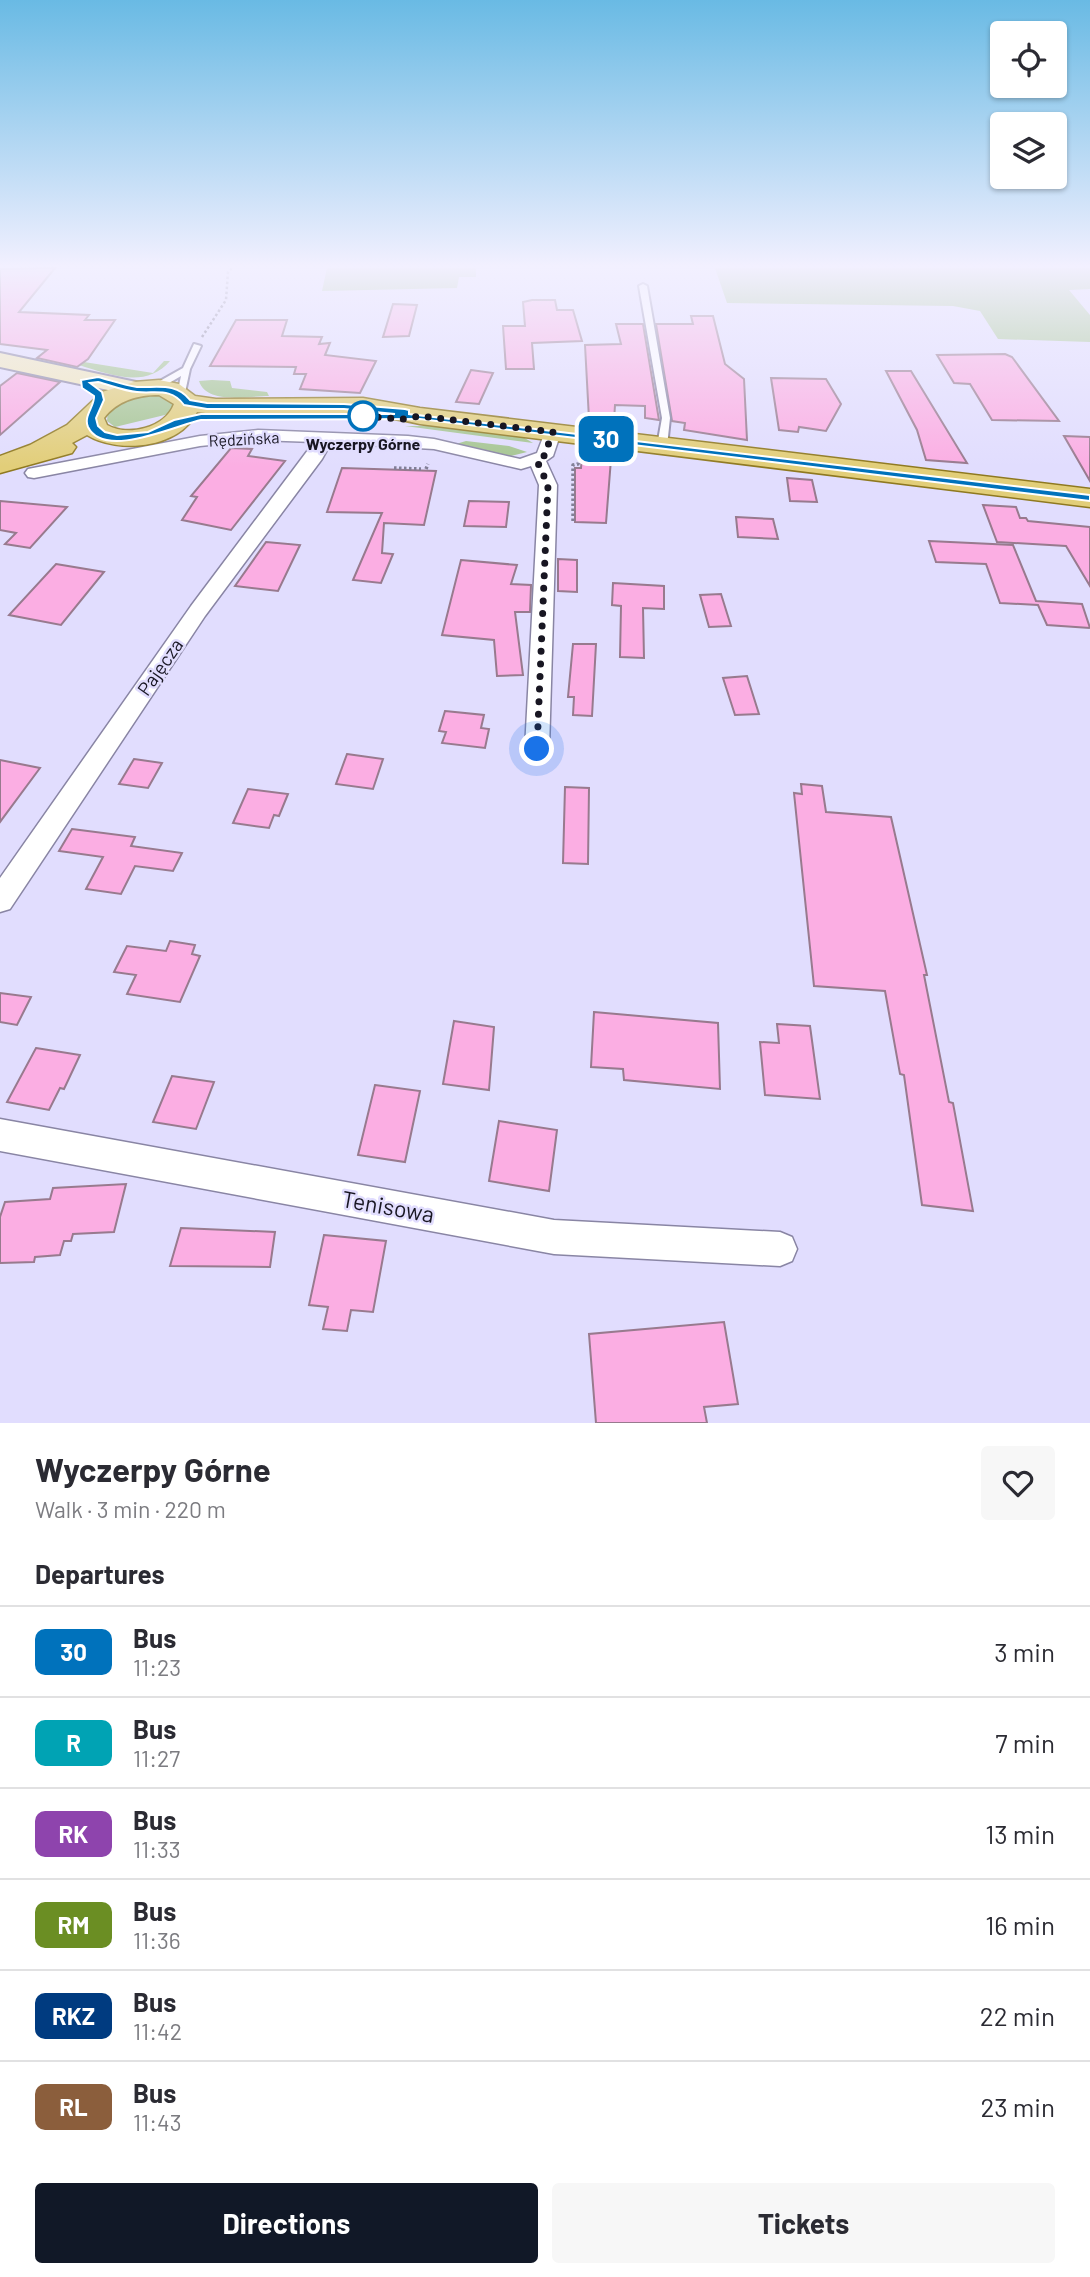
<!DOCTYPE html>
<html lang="en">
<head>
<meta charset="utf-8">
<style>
  body { margin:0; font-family:Barlow,sans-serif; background:#f7f7f7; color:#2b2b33; height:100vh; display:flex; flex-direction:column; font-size:26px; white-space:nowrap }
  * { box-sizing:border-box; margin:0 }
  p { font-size:23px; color:#7c7c81 }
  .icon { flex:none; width:38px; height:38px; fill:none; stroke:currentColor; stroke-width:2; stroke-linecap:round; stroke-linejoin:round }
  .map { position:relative; height:1423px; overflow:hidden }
  .details { display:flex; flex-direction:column; background:#fff; flex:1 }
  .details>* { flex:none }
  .badge { padding:0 14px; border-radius:10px; font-size:24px; line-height:46px }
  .buttons { position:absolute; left:990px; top:21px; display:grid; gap:14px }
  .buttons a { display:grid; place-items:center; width:77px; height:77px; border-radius:7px; background:#fff; box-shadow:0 2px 5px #0004; font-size:35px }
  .you { position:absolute; width:35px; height:35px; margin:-18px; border:5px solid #fff; border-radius:50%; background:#1a73e8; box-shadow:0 0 0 10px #1a73e833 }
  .map>.badge { position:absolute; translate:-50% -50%; box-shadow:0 0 0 4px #fff }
  h2 { padding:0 35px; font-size:26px; line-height:63px }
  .round { display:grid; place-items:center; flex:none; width:74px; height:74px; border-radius:7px; background:#f7f7f7 }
  .overview { display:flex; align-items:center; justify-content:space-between; height:119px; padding:0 35px }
  h1 { font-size:33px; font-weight:700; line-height:52px }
  .button { display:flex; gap:14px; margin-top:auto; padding:14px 35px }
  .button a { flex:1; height:80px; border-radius:7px; background:#111827; color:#fff; font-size:28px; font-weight:700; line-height:80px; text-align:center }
  .button a+a { background:#f7f7f7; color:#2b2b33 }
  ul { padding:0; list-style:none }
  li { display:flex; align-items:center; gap:21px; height:91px; padding:0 35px; border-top:2px solid #e1e1e2 }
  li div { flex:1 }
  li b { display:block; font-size:26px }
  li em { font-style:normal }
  li .badge { min-width:77px; font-weight:700; text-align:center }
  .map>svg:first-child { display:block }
</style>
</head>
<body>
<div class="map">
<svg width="1090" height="1423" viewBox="0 0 1090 1423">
  <rect width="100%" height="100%" fill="#e1ddfe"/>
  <g fill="#a5c591">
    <path d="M327,268h149v9h-17l-2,11 -135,3z"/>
    <path d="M715,268h375v21l-21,1 21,25v27l-92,-3 -18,-28 -27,-5 -226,-3z"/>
    <path d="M164,361h6c-24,28 -59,14 -91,4l5,-3 69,11z"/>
    <path d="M212,380l18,1 2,7 35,4 2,4c-21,0 -62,9 -70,-15z"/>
    <path d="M156,394l18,8 -1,11 -58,14 -8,-6 1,-10 20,-13z"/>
    <path d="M405,426h33l85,11 10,6z"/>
    <path d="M466,441l43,5 18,6 -20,5 -51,-13z"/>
  </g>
  <g fill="#fbaee3" stroke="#987a8e" stroke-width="2">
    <path d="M55,268l-36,44 70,3 -4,5h30l-27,39 -11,8 -40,-9 10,-8 -47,-6v-75z"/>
    <path d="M532,300h23l2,10h16l9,31 -50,2 2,26h-28l-3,-43h22l-2,-24z"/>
    <path d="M393,304l24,1 -8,31 -26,1z"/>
    <path d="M691,316h22l12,48 19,15 3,61 -63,-10 1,-7 -13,-2 -16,-97h37z"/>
    <path d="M236,320h51l-5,16 40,1 -3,7 11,-1 -5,12 51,6 -16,32 -60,-4 6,-15h-12l2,-7 -86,-1z"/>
    <path d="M616,324h27l16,96 -14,-2v-12l-30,-1 -1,16 -25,-2 -4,-74 36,-1z"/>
    <path d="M1005,354l7,3 47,64 -67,-1 -22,-36 -16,-1 -17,-28z"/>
    <path d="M471,370l22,3 -14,31 -23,-2z"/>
    <path d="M886,371h25l56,92 -41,-3 -9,-30z"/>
    <path d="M17,373l43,9 -60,53v-49z"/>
    <path d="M771,378l55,1 15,25 -15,27 -27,-4 -1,5 -19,-2z"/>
    <path d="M1064,436l26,1v44z"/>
    <path d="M231,448l21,1 -4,7 37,5 -54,69 -49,-10 15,-23 -6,-1z"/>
    <path d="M582,457l29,2 -5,64 -31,-1v-54h6z"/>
    <path d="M342,468l94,3 -12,54 -40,-2 -2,30 11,1 -12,29 -28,-3 29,-67 -55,-1z"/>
    <path d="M787,478l25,2 5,22 -27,-1z"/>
    <path d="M0,501l67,6 -37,41 -25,-4 11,-11 -16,-3z"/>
    <path d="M469,501l40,1 -3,25 -42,-1z"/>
    <path d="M983,505l33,2 4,11h6l2,3 62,6v59l-24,-40 -69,-4z"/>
    <path d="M736,517l37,2 5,20 -40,-2z"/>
    <path d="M929,541l84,4 23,56 46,3 8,24 -43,-3 -9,-20 -38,-2 -14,-39 -50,-2z"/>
    <path d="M266,542l34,3 -22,46 -43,-5z"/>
    <path d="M558,559l19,1v32l-19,-1z"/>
    <path d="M461,560l56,5 -6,19 20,1 -1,27h-15l8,63 -26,1 -3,-36 -52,-5z"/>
    <path d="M56,564l48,8 -43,53 -52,-10z"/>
    <path d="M613,583l51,3v23l-21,-1 1,50 -24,-1 1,-51 -9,-1z"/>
    <path d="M721,594l10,32 -22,1 -9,-32z"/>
    <path d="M573,644h23l-4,72 -19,-1 1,-18h-6z"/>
    <path d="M747,676l12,38 -24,1 -12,-37z"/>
    <path d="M445,711l39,4 -3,13 8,1 -4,19 -43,-5 4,-11 -7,-1z"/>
    <path d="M347,754l36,5 -10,30 -37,-5z"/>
    <path d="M134,759l28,4 -14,25 -29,-4z"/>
    <path d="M0,760l40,8 -40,54z"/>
    <path d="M801,784l21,2 4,26 65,5 36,158h-3l25,127 4,1 20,108 -51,-6 -18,-130 -4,-1 -15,-83 -71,-5 -20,-193 8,1z"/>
    <path d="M565,787l24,1 -1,76 -25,-1z"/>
    <path d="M248,789l40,5 -9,22 -5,-1 -5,13 -36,-5z"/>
    <path d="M72,829l63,8 -4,9 51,7 -9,18 -38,-5 -14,28 -35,-5 17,-32 -44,-6z"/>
    <path d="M170,941l25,4 -3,9 8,2 -20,46 -53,-8 9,-19 -22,-3 13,-26 39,5z"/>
    <path d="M0,993l31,4 -14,28 -17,-3z"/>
    <path d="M594,1012l124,11 2,66 -96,-9 -1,-11 -32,-2z"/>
    <path d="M454,1021l40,6 -5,63 -46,-6z"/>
    <path d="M777,1024l33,2 10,73 -55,-4 -5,-53 19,1z"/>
    <path d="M36,1048l44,7 -16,34 -4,-1 -11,22 -42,-8z"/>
    <path d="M172,1076l42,6 -18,47 -43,-7z"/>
    <path d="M375,1085l45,6 -15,71 -47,-7z"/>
    <path d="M499,1121l58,9 -8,61 -60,-10z"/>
    <path d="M126,1184l-12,48 -41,2 -2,7h-7l-4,14 -25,2 -1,5 -34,1v-46l5,-15 45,-3 3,-11z"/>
    <path d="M181,1228l94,4 -5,35 -100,-1z"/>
    <path d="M324,1235l62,6 -13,71 -22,-2 -4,21 -24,-2 5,-22 -19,-2z"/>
    <path d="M724,1322l14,82 -34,3 3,16h-111l-7,-89z"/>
  </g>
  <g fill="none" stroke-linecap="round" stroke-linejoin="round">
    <g stroke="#8985a4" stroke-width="4">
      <g id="lane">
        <path d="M643,284l4,2 23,132 -3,28 -5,3 -5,-3 5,-28 -23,-132z"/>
        <path d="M194,344l7,2 -11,23 -6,28 -7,-2 4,-19 -24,14h-6v-4l32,-18z"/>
      </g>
    </g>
    <g stroke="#8985a4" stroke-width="3">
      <g id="street">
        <path d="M553,427l8,5 -8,24 -7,5 11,24 -8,264 -4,7 -8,3 -8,-3 -4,-7 14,-264 -8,-19 -10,3 -87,-20 -103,-6 -9,16 -117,157 -195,293 -10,3v-34l191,-272 123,-164 -56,-2 -58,6 -166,32 -6,-1 -3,-4 3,-4 172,-33 58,-6 150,6 26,3 86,20 17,-6 8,-21z"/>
        <path d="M0,1119l554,101 226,12 12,5 5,12 -5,12 -12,5 -226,-12 -554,-103z"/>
      </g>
    </g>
    <g stroke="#8985a4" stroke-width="4">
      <path id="secondary" d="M0,353l136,29 8,2 3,5 -3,5 -8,2 -136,-29z"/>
    </g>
    <g stroke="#8f7920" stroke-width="3">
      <path id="primary" d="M159,380l20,4 16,12 21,3 147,-1 57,10 670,81v18l-670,-83c-74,-18 -148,-2 -223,-12 -18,37 -79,42 -110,23l-15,8 4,4 -4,6 -72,20v-17l30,-11 37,-20 35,-33 32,-10zM159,395l15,9c-9,24 -46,33 -67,21l-3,-7c14,-18 34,-23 55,-23z"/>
    </g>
    <path stroke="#827f96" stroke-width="2.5" stroke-dasharray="2.5 2.5" stroke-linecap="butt" d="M202,337l24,-37 2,-28 4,-4"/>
    <g stroke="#827f96" stroke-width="3.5" stroke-dasharray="2.5 2.5" stroke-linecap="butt">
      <path d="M394,468l27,1"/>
      <path d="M426,469l2,-5"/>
      <path d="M573,521v-56l5,-1 2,-10"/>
    </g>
    <use href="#lane" fill="#fff" fill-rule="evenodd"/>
    <use href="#street" fill="#fff" fill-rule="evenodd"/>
    <use href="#secondary" fill="#f1e7bc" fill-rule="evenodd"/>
    <use href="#primary" fill="#e2ce79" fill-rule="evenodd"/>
  </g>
  <linearGradient id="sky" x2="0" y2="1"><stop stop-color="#69bae4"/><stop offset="0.57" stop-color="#f2f0ff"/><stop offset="1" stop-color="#f2f0ff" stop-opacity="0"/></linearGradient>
  <rect width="1090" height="467" fill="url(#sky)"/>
  <path fill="#0072bc" stroke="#fff" stroke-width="2" fill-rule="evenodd" d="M98,377c12,3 26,8 39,10 20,1 39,-5 53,13l17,3 137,1 61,5 4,1v4l681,81v6l-670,-82 -219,1c-24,5 -97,40 -113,7 -5,-11 7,-21 6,-31l-12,-8 -1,-8zM98,382c12,3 26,9 39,10 18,2 34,-5 47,13l23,4h137l51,5h-194l-27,6 -26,12 -31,3 -12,-3 -7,-6 -2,-8 8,-18 -2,-8 -12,-9z"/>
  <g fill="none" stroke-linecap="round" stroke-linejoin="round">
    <path stroke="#181622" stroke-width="7" stroke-dasharray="0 12.6" d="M363,416h-5l45,3 17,-3 133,16 -9,24 -7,5 11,24 -11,264"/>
  </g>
  <circle fill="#fff" stroke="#0072bc" stroke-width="3.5" cx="363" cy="416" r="14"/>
  <g text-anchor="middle" stroke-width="5" stroke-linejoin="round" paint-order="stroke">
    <g font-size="16" fill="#181622" stroke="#e1ddfe">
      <text transform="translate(244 439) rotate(-3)" y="6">Rędzińska</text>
    </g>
    <g font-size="16" font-weight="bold" fill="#181622" stroke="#e1ddfe">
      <text x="363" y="450">Wyczerpy Górne</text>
    </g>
    <g font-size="19" fill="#181622" stroke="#e1ddfe">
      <text transform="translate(160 667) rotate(-55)" y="7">Pajęcza</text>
    </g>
    <g font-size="23" fill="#181622" stroke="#e1ddfe">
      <text transform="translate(388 1207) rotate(10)" y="8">Tenisowa</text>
    </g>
  </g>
</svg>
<div class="buttons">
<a><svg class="icon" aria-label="locate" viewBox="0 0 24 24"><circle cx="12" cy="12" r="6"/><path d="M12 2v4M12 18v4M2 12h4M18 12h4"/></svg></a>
<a><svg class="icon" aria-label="layers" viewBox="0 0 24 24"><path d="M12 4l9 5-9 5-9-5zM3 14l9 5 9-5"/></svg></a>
</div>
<div class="you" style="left:537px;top:749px"></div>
<b class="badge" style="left:606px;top:439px;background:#0072bc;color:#fff">30</b>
</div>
<section class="details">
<div class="overview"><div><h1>Wyczerpy Górne</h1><p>Walk · 3 min · 220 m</p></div><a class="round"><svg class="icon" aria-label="heart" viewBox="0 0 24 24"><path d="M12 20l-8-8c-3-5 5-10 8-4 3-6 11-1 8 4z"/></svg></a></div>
<h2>Departures</h2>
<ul>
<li><span class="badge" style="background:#0072bc;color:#fff">30</span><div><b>Bus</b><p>11:23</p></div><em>3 min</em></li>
<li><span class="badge" style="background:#00a3b4;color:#fff">R</span><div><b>Bus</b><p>11:27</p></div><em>7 min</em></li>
<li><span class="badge" style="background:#8e44ad;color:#fff">RK</span><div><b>Bus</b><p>11:33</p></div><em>13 min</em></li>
<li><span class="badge" style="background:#6b8e23;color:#fff">RM</span><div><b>Bus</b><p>11:36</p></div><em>16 min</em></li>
<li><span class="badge" style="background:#003b80;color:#fff">RKZ</span><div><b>Bus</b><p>11:42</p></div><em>22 min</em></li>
<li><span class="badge" style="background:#8b5e3c;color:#fff">RL</span><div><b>Bus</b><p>11:43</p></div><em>23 min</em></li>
</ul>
<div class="button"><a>Directions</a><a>Tickets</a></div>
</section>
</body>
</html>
